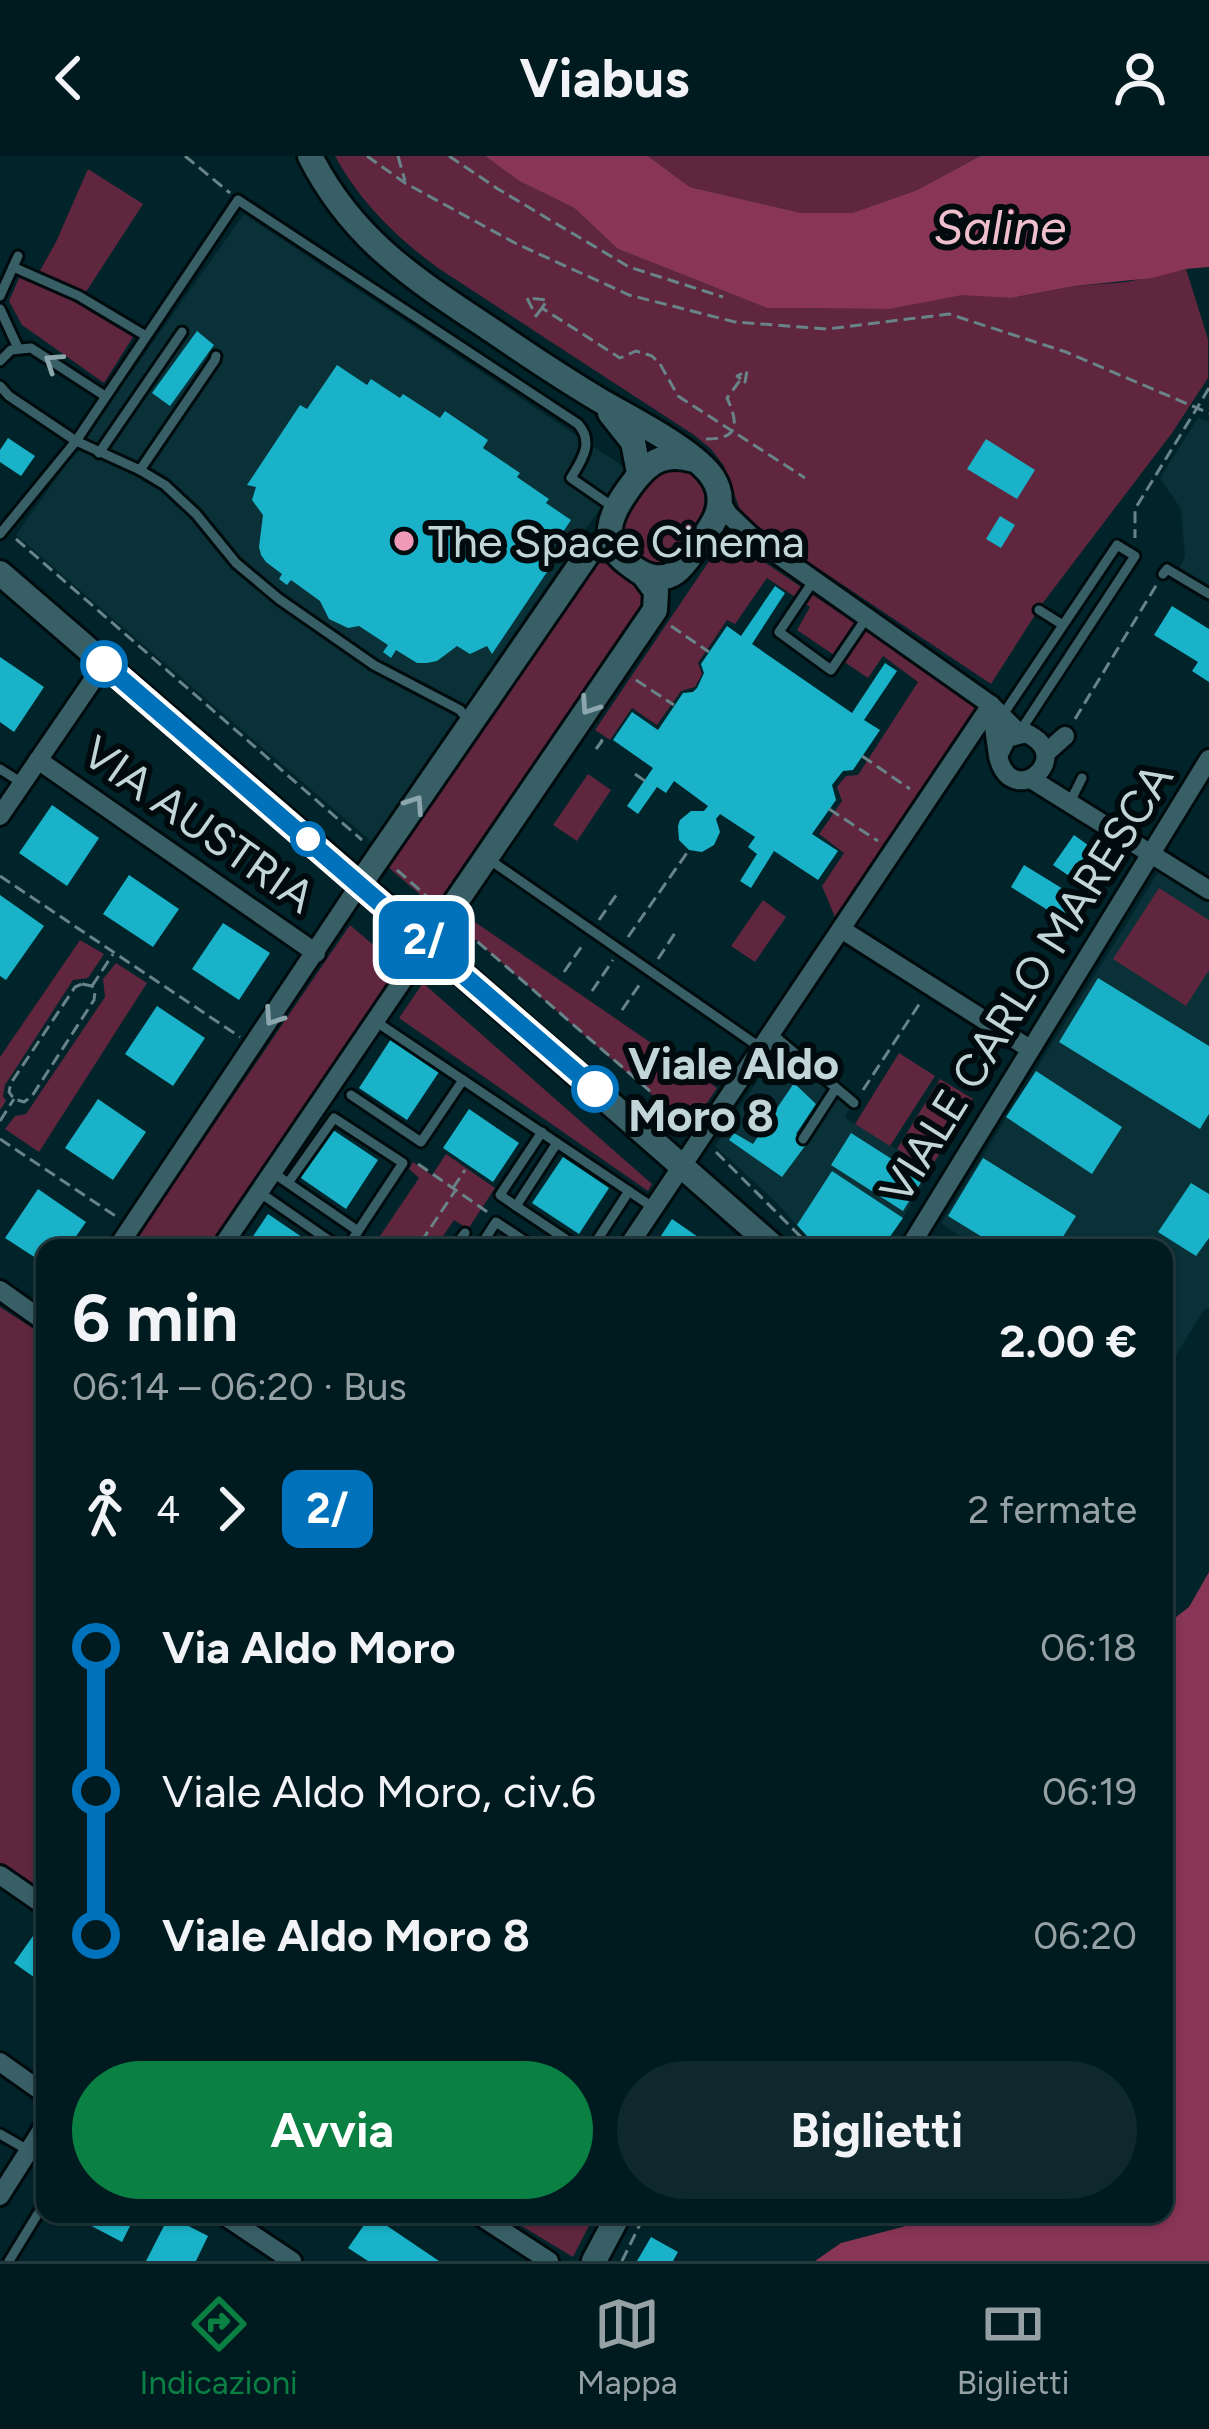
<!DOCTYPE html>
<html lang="it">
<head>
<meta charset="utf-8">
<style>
  body { margin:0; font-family:Figtree,sans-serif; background:#0e282d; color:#f1f3f6; height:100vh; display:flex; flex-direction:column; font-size:45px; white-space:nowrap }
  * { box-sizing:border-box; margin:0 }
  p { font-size:39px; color:#95a1a5 }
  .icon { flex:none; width:66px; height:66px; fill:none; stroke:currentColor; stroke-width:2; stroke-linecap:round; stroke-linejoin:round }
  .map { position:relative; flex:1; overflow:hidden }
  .details { position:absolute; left:36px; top:1083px; width:1137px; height:984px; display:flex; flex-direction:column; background:#001b20; border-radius:24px; box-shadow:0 3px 9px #0004,0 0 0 3px #22393e }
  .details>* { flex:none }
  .badge { padding:0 24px; border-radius:18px; font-size:42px; line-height:78px }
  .map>.badge { position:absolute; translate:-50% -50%; box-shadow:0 0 0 6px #fff }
  .legs { display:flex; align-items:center; gap:18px; height:132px; padding:0 36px; font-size:39px }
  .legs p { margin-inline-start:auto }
  .summary { display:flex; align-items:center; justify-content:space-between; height:204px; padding:0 36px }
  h1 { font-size:66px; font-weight:700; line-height:90px }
  .button { display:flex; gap:24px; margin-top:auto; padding:24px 36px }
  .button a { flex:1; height:138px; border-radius:72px; background:#0b8043; color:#fff; font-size:48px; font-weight:700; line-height:138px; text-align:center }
  .button a+a { background:#0e282d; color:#f1f3f6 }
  ul { padding:0 36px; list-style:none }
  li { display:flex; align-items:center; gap:42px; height:144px; font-size:45px }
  li i { display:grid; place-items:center; width:18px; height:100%; margin:0 15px; background:currentColor }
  li i::after { content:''; width:30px; height:30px; margin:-15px; border:9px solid; border-radius:50%; background:#001b20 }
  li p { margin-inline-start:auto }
  li:first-child i { background:linear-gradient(#0000 50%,currentColor 0) }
  li:last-child i { background:linear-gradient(currentColor 50%,#0000 0) }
  header { display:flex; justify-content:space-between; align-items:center; height:156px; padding:0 36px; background:#001b20; font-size:54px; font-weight:700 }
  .tabs { display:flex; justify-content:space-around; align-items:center; height:168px; border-top:3px solid #22393e; background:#001b20; font-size:33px; color:#95a1a5 }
  .tabs a { display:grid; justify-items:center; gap:6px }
  .tabs .selected { color:#0b8043 }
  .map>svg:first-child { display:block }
</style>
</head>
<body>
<header><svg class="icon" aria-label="back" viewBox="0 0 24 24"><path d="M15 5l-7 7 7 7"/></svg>Viabus<svg class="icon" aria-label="person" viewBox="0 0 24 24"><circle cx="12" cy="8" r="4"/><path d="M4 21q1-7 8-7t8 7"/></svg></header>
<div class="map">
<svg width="1209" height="2105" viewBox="0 0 1209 2105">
  <rect width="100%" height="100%" fill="#00242a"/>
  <g fill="#0a3137">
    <path d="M244,58l383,255 -255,373 -356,-307z"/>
    <path d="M1198,262l11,4v167l-30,-20 6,-13 -4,-47 -21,-31z"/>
    <path d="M1164,707l45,27v419l-4,-1 -41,67v-127h-186l-37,-25z"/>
    <path d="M780,890l70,61 -5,11 85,51 -27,49 -21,30h-64l-44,-48 -59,-54z"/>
  </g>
  <g fill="#60263d">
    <path d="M335,0h150l34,25 55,27 44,41 150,59 122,1 72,-15 49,4 64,-12 52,-4 59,-13 22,70v39l-36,55 -130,171 -51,80 -236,-158 -16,-19 -15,-41 -13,-17 -17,-14 -256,-167c-43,-32 -77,-65 -103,-112z"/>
    <path d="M648,0h332l-63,34 -65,23h-50l-112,-26z"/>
    <path d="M88,13l55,35 -59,91 -46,-21 18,-32z"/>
    <path d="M20,120l61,24 55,32 -32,51 -82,-58 -13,-24z"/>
    <path d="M670,309c9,3 20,4 26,10 28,29 -21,100 -50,89 -9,-3 -20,-17 -27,-25 9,-47 11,-49 51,-74z"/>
    <path d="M726,380l251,170 -142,211 -13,-31 22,-33 -25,-19 23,-33 -5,-14 9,-11 12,-1 60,-93 -35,-26 -15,22 -71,-48 13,-23 -43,-29 -32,46 -8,-4 -29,43 4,11 -7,13 -14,4 -24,34 -25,-17 -22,32 -15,-10z"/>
    <path d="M597,404c20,3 44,19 53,38l-212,312 -50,-43z"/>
    <path d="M588,618l23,16 -34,51 -24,-16z"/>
    <path d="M1159,732l50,32v50l-23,36 -73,-47z"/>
    <path d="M763,744l23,17 -31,45 -24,-16z"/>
    <path d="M469,762l248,170 -27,40 -228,-200z"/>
    <path d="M350,769l49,42 -192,281h-77z"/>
    <path d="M80,784l24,14 -16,24 -15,2 -68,105 -2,11 3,5 -6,9v-53z"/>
    <path d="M116,807l31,20 -108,169 -34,-23 10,-13 11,-2 79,-117 -2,-18z"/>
    <path d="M423,827l229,201 -4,7 -249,-173z"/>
    <path d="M899,897l36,23 -45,70 -35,-22z"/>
    <path d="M940,923l33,20 -43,70 -33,-20z"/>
    <path d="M446,998l49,34 -27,41 -14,-9 -19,28h-63l47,-70 -10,-9 4,-7 19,13z"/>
    <path d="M0,1151l45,29v559l-45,-30z"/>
    <path d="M502,2058h93l-22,43z"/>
  </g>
  <g fill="#883556">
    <path d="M485,0h163l42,31 112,26h50l65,-23 63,-34h229v111l-23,2 -34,9 -77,8 -64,12 -49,-3 -72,14 -123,-1 -149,-59 -44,-41 -55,-27z"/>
    <path d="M1209,1416v689h-394l26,-18 65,-17 -2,-12h260v-578l7,-15 18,-14z"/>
  </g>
  <g fill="#19b2c8">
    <path d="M197,175l17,14 -44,61 -18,-13z"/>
    <path d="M337,209l30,20 4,-6 29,19 3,-4 37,24 5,-7 43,29 -5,8 37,25 -3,4 32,22 -3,4 25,17 -32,48 8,4 -55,82 -5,-8 -17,8 -13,-8 -20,15 -10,2h-10l-21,-13 -5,8 -8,-6 5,-7 -29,-19 -11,2 -19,-9 -9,-18 -29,-21 -4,5 -8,-6 3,-5 -16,-12 -5,-7 -2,-8 4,-32 -11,-15 4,-13 -9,-2 53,-80 7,4z"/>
    <path d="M8,282l27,18 -14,20 -21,-14v-12z"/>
    <path d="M986,283l49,31 -18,29 -50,-30z"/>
    <path d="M1000,360l15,9 -14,23 -15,-9z"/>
    <path d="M775,430l10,7 -33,51 100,69 33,-50 12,8 -33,49 16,10 -27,40 -10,1 -11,14 4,15 -24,34 26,17 -20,29 -44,-29 -23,37 -11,-7 17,-27 -9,-7 7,-10 -35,-23 -4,5 4,13 -6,13 -12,7 -13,-2 -10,-10 -1,-14 2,-6 11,-9h13l4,-5 -34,-25 -8,12 -9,-6 -19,27 -11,-8 26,-38 -40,-28 19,-28 26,18 25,-37 10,-1 4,-4 7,-15 -3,-9 26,-38 14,10z"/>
    <path d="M1172,450l37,23v53l-17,-11 6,-9 -44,-27z"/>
    <path d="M0,501l44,30 -30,45 -14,-10z"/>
    <path d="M52,649l47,33 -32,48 -48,-33z"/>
    <path d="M1074,679l36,26 -20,29 -37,-25z"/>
    <path d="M1024,709l57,35 -14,22 -56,-35z"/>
    <path d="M129,719l50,34 -26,38 -50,-33z"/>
    <path d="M0,739l44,31 -38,54 -6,-4z"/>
    <path d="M223,767l47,30 -31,47 -47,-31z"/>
    <path d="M1098,822l111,68v68l-9,15 -141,-87z"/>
    <path d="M157,850l48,32 -32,48 -48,-32z"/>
    <path d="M391,883l48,33 -32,48 -48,-32z"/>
    <path d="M1036,915l86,56 -30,47 -86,-57z"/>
    <path d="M794,927l22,21 -20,30 12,8 -26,35 -53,-37 5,-7 19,11z"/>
    <path d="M98,943l48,33 -33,48 -48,-32z"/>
    <path d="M469,953l50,34 -26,39 -50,-34z"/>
    <path d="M330,972l48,32 -32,49 -48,-33z"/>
    <path d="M851,977l72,46 -20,32 -72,-46z"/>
    <path d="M563,1001l46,31 -30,46 -47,-31z"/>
    <path d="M983,1002l93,58 -20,32h-56l-52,-32z"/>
    <path d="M832,1015l71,47 -21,30h-64l-21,-23z"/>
    <path d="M1191,1027l18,11v44l-13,18 -38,-24z"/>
    <path d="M38,1033l48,33 -18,26h-23v16l-40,-26z"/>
    <path d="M268,1058l50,34h-73z"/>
    <path d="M672,1063l42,29h-61z"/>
    <path d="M33,1780l12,8v41l-31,-22z"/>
    <path d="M85,2058h51l-14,28 -40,-21z"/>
    <path d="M371,2059l68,46h-71l-20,-13z"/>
    <path d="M169,2060l39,20 -12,25h-50z"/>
    <path d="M651,2081l27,15 -5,9h-36z"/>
  </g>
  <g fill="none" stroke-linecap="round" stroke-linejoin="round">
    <g stroke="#000b0e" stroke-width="15">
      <g id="service">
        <path d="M13,111l66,29 67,40"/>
        <path d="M0,140l18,-40"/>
        <path d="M0,153l18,39"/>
        <path d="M0,205l11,-11 20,-2 74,48"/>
        <path d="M0,230l9,10 67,45 64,29 25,15 31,29 40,49 43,36 95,66 86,45 7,9"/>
        <path d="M99,297l83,-121"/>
        <path d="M140,314l75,-110 1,-4"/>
        <path d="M0,378l76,-93 162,-241 340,224c17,19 3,37 -7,54l42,29"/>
        <path d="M1163,418l4,-5 42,25"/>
        <path d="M814,424l-35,52 52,38 36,-53"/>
        <path d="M1039,454l24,15"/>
        <path d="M1002,560l115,-171 18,11 -116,177"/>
        <path d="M0,613l22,14"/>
        <path d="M1070,646l12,-24"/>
        <path d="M490,704l271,188"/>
        <path d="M771,877l83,70"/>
        <path d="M463,924l191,128"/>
        <path d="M351,939l70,47 42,-62 -88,-59"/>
        <path d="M803,983l33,-51"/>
        <path d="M557,987l-41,63 63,42"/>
        <path d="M272,1016l86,59 45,-68 -69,-45 -46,65"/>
        <path d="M259,1036l81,56"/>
        <path d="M516,1050l-16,-11 42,-63"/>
        <path d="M347,1092l11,-17"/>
        <path d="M454,1092l11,-15"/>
        <path d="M479,1092l17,-26 39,26"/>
        <path d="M592,1092l37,-57"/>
        <path d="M0,1978l45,26"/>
        <path d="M9,2105l36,-59"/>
      </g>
    </g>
    <g stroke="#000b0e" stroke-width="24">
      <g id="minor">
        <path d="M720,344l8,14 22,21 241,170 28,28"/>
        <path d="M991,549l7,51c13,56 80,1 28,-23l-19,5 -9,18"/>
        <path d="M1046,597l19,-17"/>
        <path d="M38,604l278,193"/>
        <path d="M1031,623l178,111"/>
        <path d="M0,660l104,-152"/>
        <path d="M841,773l189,120"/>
        <path d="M117,1092l243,-364"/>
        <path d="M221,1092l207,-305"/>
        <path d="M627,1092l364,-543"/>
        <path d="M909,1092l300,-489"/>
        <path d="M0,1134l45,32"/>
        <path d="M0,1719l45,31"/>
        <path d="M0,1906l45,32"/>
        <path d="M0,2040l45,-71"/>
        <path d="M222,2058l70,47"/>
        <path d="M477,2058l72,47"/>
      </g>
    </g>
    <g stroke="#000b0e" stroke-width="30">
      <g id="tertiary">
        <path d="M310,0c43,85 106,124 183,175 35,24 71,48 108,70 29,17 95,50 112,77 18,29 -4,52 -20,74 -11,16 -21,30 -43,24 -9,-2 -16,-8 -24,-14 -27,-21 -16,-47 1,-71 18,-26 34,-41 67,-31"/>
        <path d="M610,257l23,29 6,31"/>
        <path d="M0,417l360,311 415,364"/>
        <path d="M360,728l231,-335 19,-6"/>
        <path d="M428,787l227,-333 1,-19 -12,-16"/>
        <path d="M594,2105l25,-47"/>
      </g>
    </g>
    <g stroke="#688488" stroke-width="3" stroke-dasharray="12 6" stroke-linecap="butt">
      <path d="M185,0l45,37"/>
      <path d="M367,0l38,27 110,60 114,52 106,27 92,7 122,-15 117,38 131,56 -62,101v29"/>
      <path d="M398,0l7,25"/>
      <path d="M449,0l49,33 131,78 94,30"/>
      <path d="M542,152l-6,8 -9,-18 20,2 -5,8 78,50 16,-7 16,5 8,8 18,32 127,82"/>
      <path d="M1209,232l-12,20 12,5"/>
      <path d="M706,283c33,0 33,-15 21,-41l14,-19 4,3 2,-11 -10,5 4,3"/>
      <path d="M16,383l346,301"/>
      <path d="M671,470l38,26"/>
      <path d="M636,524l38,25"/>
      <path d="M1075,563l82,-135"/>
      <path d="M596,593l6,-8 -5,-4"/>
      <path d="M862,600l48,33"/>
      <path d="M635,618l10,7"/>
      <path d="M829,653l49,32"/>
      <path d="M397,714l33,29"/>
      <path d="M0,720l240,161"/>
      <path d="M599,764l20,-29"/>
      <path d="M464,774l224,194"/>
      <path d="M628,781l61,-87"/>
      <path d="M658,803l19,-29"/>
      <path d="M564,816l20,-29"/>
      <path d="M82,828l10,2 3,6 -1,8 -62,96 -8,6 -10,-3 -5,-7 2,-9 64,-96z"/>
      <path d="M92,830l21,-32"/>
      <path d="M592,835l21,-31"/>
      <path d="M622,854l20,-29"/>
      <path d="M863,934l57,-87"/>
      <path d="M0,965l14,-22"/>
      <path d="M0,983l117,78"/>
      <path d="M716,996l96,96"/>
      <path d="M418,1008l71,49"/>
      <path d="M453,1032l12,-18"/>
      <path d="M405,1092l4,-6 14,-3 32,-48"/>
      <path d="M622,2105l23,-47"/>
    </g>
    <use href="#service" stroke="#395f66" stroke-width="9"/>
    <use href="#minor" stroke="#395f66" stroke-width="18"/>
    <use href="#tertiary" stroke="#395f66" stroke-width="24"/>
  </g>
  <defs><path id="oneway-chevron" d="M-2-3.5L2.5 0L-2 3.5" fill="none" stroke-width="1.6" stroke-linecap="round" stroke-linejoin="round" transform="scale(3)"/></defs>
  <g stroke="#8ba6ac">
    <use href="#oneway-chevron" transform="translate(53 206) rotate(-146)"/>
    <use href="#oneway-chevron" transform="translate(589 550) rotate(124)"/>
    <use href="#oneway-chevron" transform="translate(415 648) rotate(-56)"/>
    <use href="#oneway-chevron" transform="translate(273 861) rotate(124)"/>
  </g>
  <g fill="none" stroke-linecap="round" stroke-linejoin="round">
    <g stroke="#fff" stroke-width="27">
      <path id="line-1" d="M104,508l491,425"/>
    </g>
    <use href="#line-1" stroke="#0072bc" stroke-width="18"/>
  </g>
  <circle fill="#f09ab7" stroke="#010b0d" stroke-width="4.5" cx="404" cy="385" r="12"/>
  <g fill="#fff" stroke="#0072bc" stroke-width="6">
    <circle cx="104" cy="508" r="21"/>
    <circle cx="308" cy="683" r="15"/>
    <circle cx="595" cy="933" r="21"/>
  </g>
  <g text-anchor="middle" stroke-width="12" stroke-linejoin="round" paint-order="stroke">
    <g font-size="45" fill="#c2d6da" stroke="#010b0d" text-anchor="start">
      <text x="428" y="401">The Space Cinema</text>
    </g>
    <g font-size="45" fill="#c2d6da" stroke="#010b0d">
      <text transform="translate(199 668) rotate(35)" y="16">VIA AUSTRIA</text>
      <text transform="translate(1026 827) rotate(-58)" y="16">VIALE CARLO MARESCA</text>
    </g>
    <g font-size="45" font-weight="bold" fill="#c2d6da" stroke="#010b0d" text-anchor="start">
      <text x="628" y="923">Viale Aldo<tspan x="628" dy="52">Moro 8</tspan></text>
    </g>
    <g font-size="48" font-style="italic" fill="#f0bfce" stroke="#010b0d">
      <text x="1000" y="88">Saline</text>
    </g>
  </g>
</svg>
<b class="badge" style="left:424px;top:784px;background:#0072bc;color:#fff">2/</b>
<section class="details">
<div class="summary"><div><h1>6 min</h1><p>06:14 – 06:20 · Bus</p></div><b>2.00 €</b></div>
<div class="legs"><svg class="icon" aria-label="walk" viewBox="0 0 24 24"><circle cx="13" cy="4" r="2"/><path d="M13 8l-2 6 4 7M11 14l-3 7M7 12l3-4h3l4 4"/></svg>4<svg class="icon" aria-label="forward" viewBox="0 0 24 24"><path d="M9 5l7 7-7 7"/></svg><b class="badge" style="background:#0072bc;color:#fff">2/</b><p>2 fermate</p></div>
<ul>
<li><i style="color:#0072bc"></i><b>Via Aldo Moro</b><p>06:18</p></li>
<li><i style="color:#0072bc"></i><span>Viale Aldo Moro, civ.6</span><p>06:19</p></li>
<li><i style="color:#0072bc"></i><b>Viale Aldo Moro 8</b><p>06:20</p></li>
</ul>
<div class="button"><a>Avvia</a><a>Biglietti</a></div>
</section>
</div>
<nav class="tabs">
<a class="selected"><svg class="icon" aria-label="directions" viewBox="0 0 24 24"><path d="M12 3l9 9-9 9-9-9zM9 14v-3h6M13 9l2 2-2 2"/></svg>Indicazioni</a>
<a><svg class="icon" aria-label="map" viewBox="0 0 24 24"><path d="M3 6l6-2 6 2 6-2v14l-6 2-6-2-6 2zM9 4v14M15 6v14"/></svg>Mappa</a>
<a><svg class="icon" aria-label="tickets" viewBox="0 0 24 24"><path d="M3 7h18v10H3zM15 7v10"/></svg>Biglietti</a>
</nav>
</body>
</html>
